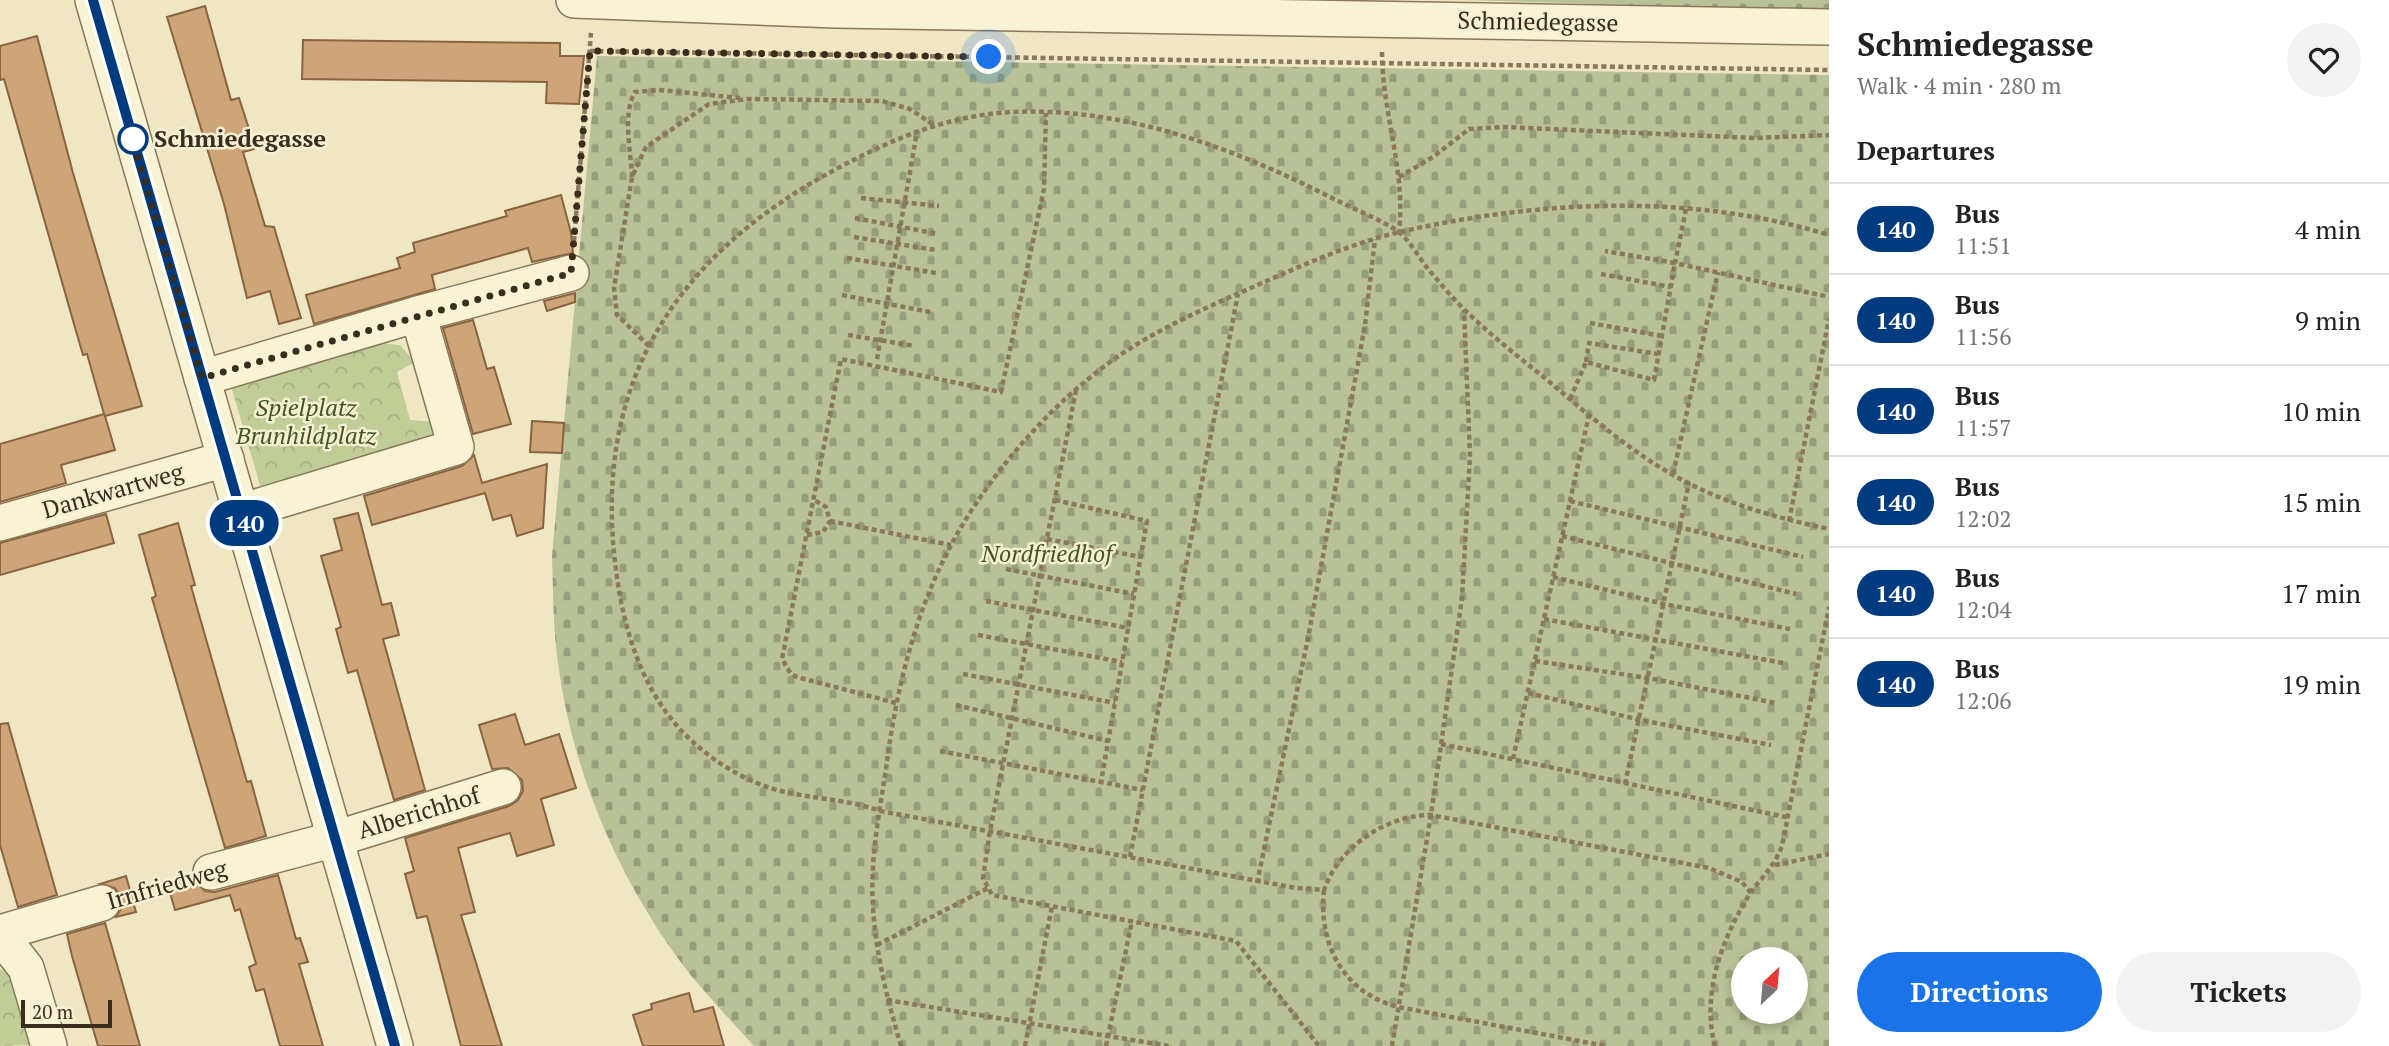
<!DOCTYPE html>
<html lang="en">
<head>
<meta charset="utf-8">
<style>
  body { margin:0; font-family:"PT Serif",serif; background:#f2f2f2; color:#222; height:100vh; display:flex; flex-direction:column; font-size:26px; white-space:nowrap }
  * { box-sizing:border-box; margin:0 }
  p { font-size:23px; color:#767676 }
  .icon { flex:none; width:38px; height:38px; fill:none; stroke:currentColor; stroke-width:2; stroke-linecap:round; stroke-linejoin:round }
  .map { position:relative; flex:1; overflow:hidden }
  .drawer { display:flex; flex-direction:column; background:#fff; width:560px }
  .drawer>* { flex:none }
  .badge { padding:0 14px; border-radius:23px; font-size:24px; line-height:46px }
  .needle { width:46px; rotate:26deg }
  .fabs { position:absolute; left:1731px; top:947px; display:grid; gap:14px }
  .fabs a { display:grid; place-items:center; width:77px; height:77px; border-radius:50%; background:#fff; box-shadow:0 4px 10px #0003; font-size:35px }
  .scale { position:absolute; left:21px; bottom:18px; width:91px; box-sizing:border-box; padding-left:7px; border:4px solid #392e1e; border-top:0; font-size:19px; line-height:24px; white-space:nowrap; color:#392e1e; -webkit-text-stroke:5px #f6f0d3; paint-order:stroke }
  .you { position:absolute; width:35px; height:35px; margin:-18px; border:5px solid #fff; border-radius:50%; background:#1a73e8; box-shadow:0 0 0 10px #1a73e833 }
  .map>.badge { position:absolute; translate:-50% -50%; box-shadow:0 0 0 4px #fff }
  h2 { padding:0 28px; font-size:26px; line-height:63px }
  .round { display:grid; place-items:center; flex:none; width:74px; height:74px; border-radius:37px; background:#f2f2f2 }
  .overview { display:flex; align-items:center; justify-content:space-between; height:119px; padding:0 28px }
  h1 { font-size:33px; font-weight:700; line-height:52px }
  .cta { display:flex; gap:14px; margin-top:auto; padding:14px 28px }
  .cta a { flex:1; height:80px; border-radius:42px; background:#1a73e8; color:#fff; font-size:28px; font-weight:700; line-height:80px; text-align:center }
  .cta a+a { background:#f2f2f2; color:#222 }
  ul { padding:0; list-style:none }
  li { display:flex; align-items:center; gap:21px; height:91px; padding:0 28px; border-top:2px solid #e0e0e0 }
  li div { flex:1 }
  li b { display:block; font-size:26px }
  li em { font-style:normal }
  li .badge { min-width:77px; font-weight:700; text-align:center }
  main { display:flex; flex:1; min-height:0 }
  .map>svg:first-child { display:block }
</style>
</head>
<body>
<main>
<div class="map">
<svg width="1829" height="1046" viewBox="0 0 1829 1046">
  <defs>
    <pattern id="forest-crowns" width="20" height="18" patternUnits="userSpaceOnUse" patternTransform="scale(1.75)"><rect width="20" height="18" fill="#c1cd97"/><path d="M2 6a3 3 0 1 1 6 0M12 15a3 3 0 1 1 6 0" fill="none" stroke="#a7b082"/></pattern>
    <pattern id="cemetery-stones" width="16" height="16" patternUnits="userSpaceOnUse" patternTransform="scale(1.75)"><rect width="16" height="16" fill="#b8c296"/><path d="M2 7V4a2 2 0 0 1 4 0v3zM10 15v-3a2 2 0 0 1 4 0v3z" fill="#979e7a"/></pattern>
  </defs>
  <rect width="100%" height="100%" fill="#efe6c3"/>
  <g fill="url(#forest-crowns)">
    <path d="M381,343l19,2 15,17 -18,10 13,48 26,2 -6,19 -168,51 -31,-106z"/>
    <path d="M0,969l11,5 22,71 -33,1z"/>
  </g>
  <g fill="url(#cemetery-stones)" fill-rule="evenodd">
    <path d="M1466,0h363v11z"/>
    <path d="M597,56l1232,19v971h-1075c-26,-29 -54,-57 -77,-89 -67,-93 -112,-205 -122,-321 -2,-26 -2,-53 -3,-80zM1743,959h53v53h-53z"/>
  </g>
  <g fill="#cda578" stroke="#89643f" stroke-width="2">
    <path d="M205,6l26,94 8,-2 10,31 5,20 -11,3 22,74 9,1 27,91 -22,6 -9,-33 -23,7 -23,-94 -57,-187z"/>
    <path d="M37,36l36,137 69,233 -37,10 10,34 -54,15 5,18 -66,19v-58l104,-30 -17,-60 -4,1 -7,-24 -72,-252 -4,1v-34z"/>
    <path d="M303,40l257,3v13h24l-5,48 -33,-1 1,-21 -245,-3z"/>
    <path d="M561,195l10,38 2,20 -41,9 -4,-14 -96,27 3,14 -121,35 -8,-29 94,-27 -3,-10 18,-6 -2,-9 94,-27 -2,-5z"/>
    <path d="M575,293v9l-28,9 -3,-10z"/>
    <path d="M473,320l14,49 7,-2 17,57 -38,10 -30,-106z"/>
    <path d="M532,421l32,2 -2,30 -32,-1z"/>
    <path d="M474,455l8,28 65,-19 -4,64 -26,8 -6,-21 -18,5 -8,-27 -113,32 -8,-29 98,-30z"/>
    <path d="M358,513l24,92 9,-2 8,32 -16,4 42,151 -31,10 -37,-130 -9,3 -12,-44 5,-2 -20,-71 21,-6 -8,-31z"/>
    <path d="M106,514l8,29 -114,32v-32z"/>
    <path d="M178,523l17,62 -4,1 7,25 49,171 4,-1 15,55 -41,12 -73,-250 4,-2 -17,-61z"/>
    <path d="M515,714l10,31 34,-11 17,54 -35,11 13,46 -37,11 -7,-23 -52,15 17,64 -14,3 41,131h-41l-34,-130 -10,2 -12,-44 9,-3 -9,-33 104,-32 9,-6 5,-9 -1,-11 -14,-12 -16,1 -13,-44z"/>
    <path d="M8,723l49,172 -39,12 -18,-62v-121z"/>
    <path d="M278,875l18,64 4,-1 8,24 -9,2 24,82h-43l-16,-57 -8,2 -7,-24 7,-3 -16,-55 -5,2 -5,-16 -55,15 -7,-24 25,-7 12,12 10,1z"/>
    <path d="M126,876l10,36 -20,5 6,-10 -1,-10 -6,-9 -15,-4z"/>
    <path d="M105,923l19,66 16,57h-42l-26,-90 -5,-22z"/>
    <path d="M689,993l5,19 19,-5 11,39h-81l-10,-31 19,-6 -1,-5z"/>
  </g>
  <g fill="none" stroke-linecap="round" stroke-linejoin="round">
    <g stroke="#897859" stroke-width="38">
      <g id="minor">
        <path d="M93,0l302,1046"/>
        <path d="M574,0l262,10 993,17"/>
        <path d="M418,314l153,-41"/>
        <path d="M202,378l216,-64 38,133 -216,65"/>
        <path d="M0,523l226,-64"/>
        <path d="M211,872l124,-33 168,-52"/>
        <path d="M0,933l102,-30"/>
        <path d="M0,935l26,33 23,78"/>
      </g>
    </g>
    <g stroke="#897859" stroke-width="4.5" stroke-dasharray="5 3.5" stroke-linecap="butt">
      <path d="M590,51l1239,19"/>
      <path d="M1382,52c0,60 24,119 17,180"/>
      <path d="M632,177c-1,-26 -10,-62 3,-85l24,-2 81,8"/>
      <path d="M1399,177l34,-20 36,-28 34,-2 252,11 74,-3"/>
      <path d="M861,198l78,8"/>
      <path d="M1686,209l-11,54 154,34"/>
      <path d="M855,218l83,16"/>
      <path d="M854,237l82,13"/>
      <path d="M574,241l17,-208"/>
      <path d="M847,258l89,15"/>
      <path d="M1601,274l70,13"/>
      <path d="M842,295l88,17"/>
      <path d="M1590,323l72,13"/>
      <path d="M848,335l67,11"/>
      <path d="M649,346l-32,-31 -3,-27 18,-111 14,-30 63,-43 39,-5 134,2 28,8 24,16"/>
      <path d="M877,359l40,-227"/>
      <path d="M1586,362l3,-19 69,11"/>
      <path d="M1076,390l-86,441 -7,47 9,17 244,46 83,105"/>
      <path d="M1570,399l16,-37 68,18 21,-117 -70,-12"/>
      <path d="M1673,474l45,-202"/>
      <path d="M1055,500l92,21 -46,261 42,8"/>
      <path d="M1570,501l233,56"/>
      <path d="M830,521l121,24"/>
      <path d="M1789,521l40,-202"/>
      <path d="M807,535l16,-3 7,-11 -4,-14 -12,-7"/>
      <path d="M1562,536l234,58"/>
      <path d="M1047,539l94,18"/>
      <path d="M1006,569l128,25"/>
      <path d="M1553,577l111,27 126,25"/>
      <path d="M986,601l142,27"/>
      <path d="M1544,619l239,44"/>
      <path d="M978,635l144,27"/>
      <path d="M1535,661l113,17 128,25"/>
      <path d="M963,674l152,29"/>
      <path d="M1528,693l112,27 131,25"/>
      <path d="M896,703l-99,-26 -6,-3 -9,-15 59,-300 160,33 43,-203 2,-76"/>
      <path d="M956,705l152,36"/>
      <path d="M1441,744l349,74"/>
      <path d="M940,751l161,31"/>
      <path d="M1513,759l76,-344"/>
      <path d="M1625,784l64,-301"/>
      <path d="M1130,857l108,-563"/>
      <path d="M1775,865l54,-11"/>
      <path d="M1257,883l51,-245 57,-313 10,-86"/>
      <path d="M1324,890c-6,55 20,103 74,117l208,39"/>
      <path d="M1751,893l-9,-11 -33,-14 -278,-53c-45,0 -92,32 -107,75l-28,-2 -416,-77c-33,-12 -66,-12 -99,-20 -32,-8 -64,-27 -88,-49 -49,-44 -69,-109 -77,-172 -25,-188 61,-317 224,-403 54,-29 110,-52 172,-55 113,-5 222,36 320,86 21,11 44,19 64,32 13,9 22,26 32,39 13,15 26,31 41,45 24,23 51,44 77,65 46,39 94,81 148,107 43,21 88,33 135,43"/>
      <path d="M131,894l49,-13"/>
      <path d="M877,945l111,-57"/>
      <path d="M887,1000l282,46"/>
      <path d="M901,1046c-17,-58 -32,-119 -28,-179 2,-33 8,-66 13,-98 12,-94 36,-185 89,-264 36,-54 83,-105 135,-143 39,-28 84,-49 127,-68 53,-23 107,-49 163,-62 139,-32 292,-39 429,3"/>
      <path d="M1025,1046l27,-140"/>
      <path d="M1106,1046l26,-125"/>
      <path d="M1392,1046l39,-231 31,-217 8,-142 -6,-146"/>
      <path d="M1715,1046c-14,-52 7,-107 34,-151 13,-19 24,-26 33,-49l47,-239"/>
    </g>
    <use href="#minor" stroke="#f9f3d6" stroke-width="35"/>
  </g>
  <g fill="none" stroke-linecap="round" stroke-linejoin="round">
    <g stroke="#fff" stroke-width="16">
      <path id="line" d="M93,0l302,1046"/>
    </g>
    <use href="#line" stroke="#003b80" stroke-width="10"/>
    <path stroke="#392e1e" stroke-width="7" stroke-dasharray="0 12.6" d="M133,139l-3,-9 72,248 369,-105 19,-222 399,6"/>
  </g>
  <circle fill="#fff" stroke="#003b80" stroke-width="3.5" cx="133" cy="139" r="14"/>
  <g text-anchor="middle" stroke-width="5" stroke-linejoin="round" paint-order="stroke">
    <g font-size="24" fill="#392e1e" stroke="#f6f0d3">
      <text transform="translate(1538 22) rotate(1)" y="8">Schmiedegasse</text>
      <text transform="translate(113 491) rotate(-16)" y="8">Dankwartweg</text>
      <text transform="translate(419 813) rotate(-17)" y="8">Alberichhof</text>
      <text transform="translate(167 885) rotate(-16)" y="8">Irnfriedweg</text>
    </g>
    <g font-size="24" font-weight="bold" fill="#392e1e" stroke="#f6f0d3" text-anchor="start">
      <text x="154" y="147">Schmiedegasse</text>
    </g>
    <g font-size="24" font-style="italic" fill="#445624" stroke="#f6f0d3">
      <text x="306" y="416">Spielplatz<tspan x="306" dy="28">Brunhildplatz</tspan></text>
      <text x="1047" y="562">Nordfriedhof</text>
    </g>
  </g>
</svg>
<div class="fabs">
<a><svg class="needle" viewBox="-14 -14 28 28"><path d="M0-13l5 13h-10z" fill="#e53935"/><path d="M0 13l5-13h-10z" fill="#767676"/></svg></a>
</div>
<div class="scale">20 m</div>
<div class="you" style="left:989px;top:57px"></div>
<b class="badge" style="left:244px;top:523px;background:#003b80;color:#fff">140</b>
</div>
<section class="drawer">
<div class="overview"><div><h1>Schmiedegasse</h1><p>Walk · 4 min · 280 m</p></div><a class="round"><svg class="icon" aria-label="heart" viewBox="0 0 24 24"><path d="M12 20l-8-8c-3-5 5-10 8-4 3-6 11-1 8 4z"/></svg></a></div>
<h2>Departures</h2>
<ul>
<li><span class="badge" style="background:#003b80;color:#fff">140</span><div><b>Bus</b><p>11:51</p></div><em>4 min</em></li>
<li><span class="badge" style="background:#003b80;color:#fff">140</span><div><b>Bus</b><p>11:56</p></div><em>9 min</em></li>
<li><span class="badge" style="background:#003b80;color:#fff">140</span><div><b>Bus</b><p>11:57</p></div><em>10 min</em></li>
<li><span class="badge" style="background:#003b80;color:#fff">140</span><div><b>Bus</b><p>12:02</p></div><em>15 min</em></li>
<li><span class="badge" style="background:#003b80;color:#fff">140</span><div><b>Bus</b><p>12:04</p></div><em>17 min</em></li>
<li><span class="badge" style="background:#003b80;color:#fff">140</span><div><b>Bus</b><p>12:06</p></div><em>19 min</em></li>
</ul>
<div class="cta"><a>Directions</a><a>Tickets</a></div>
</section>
</main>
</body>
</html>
